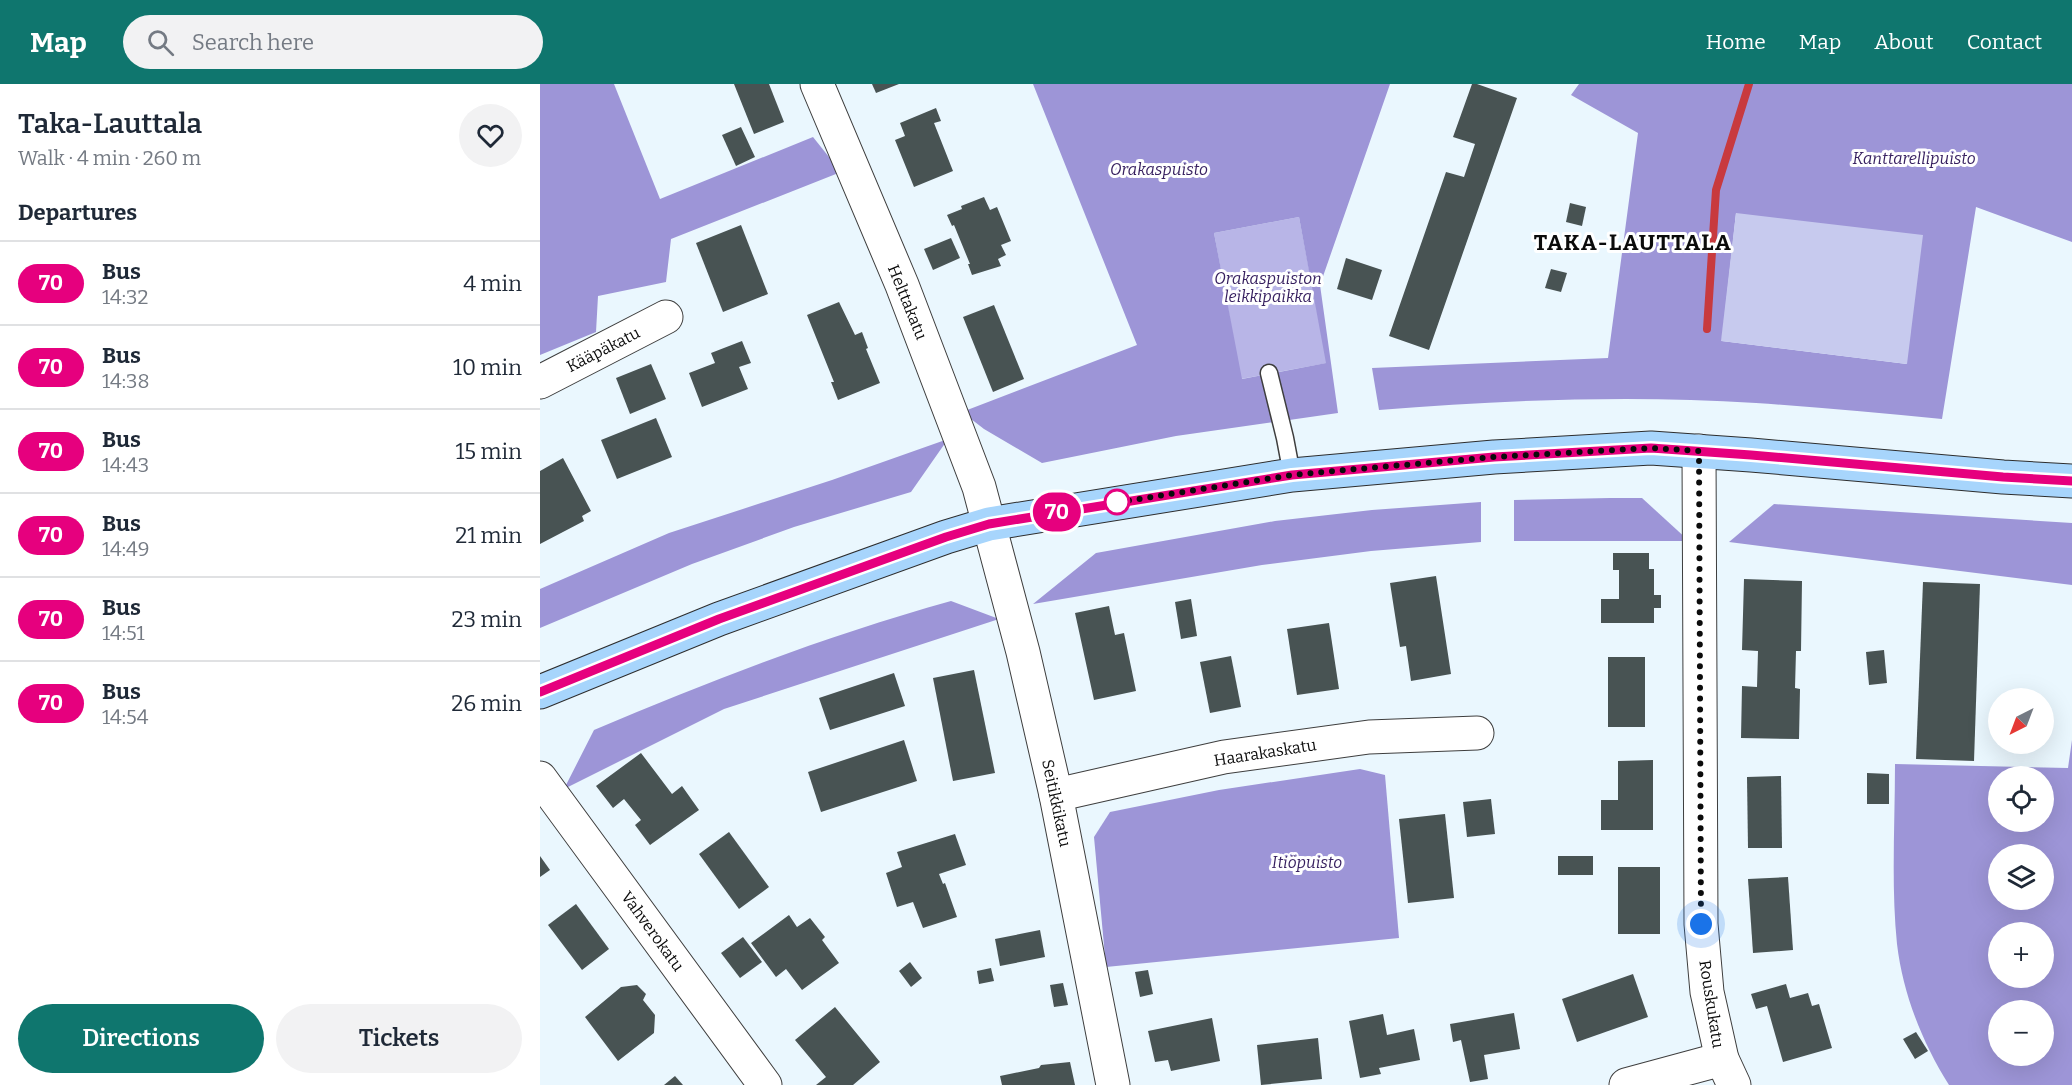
<!DOCTYPE html>
<html lang="en">
<head>
<meta charset="utf-8">
<style>
  body { margin:0; font-family:Bitter,serif; background:#f2f2f3; color:#1f2937; height:100vh; display:flex; flex-direction:column; font-size:22px; white-space:nowrap }
  * { box-sizing:border-box; margin:0 }
  p { font-size:20px; color:#747a83 }
  .icon { flex:none; width:33px; height:33px; fill:none; stroke:currentColor; stroke-width:2; stroke-linecap:round; stroke-linejoin:round }
  .map { position:relative; flex:1; overflow:hidden }
  .drawer { display:flex; flex-direction:column; background:#fff; width:540px }
  .drawer>* { flex:none }
  .badge { padding:0 12px; border-radius:20px; font-size:21px; line-height:39px }
  .needle { width:39px; rotate:222deg }
  .controls { position:absolute; left:1448px; top:604px; display:grid; gap:12px }
  .controls a { display:grid; place-items:center; width:66px; height:66px; border-radius:50%; background:#fff; box-shadow:0 6px 24px #0002; font-size:30px }
  .you { position:absolute; width:30px; height:30px; margin:-15px; border:4px solid #fff; border-radius:50%; background:#1a73e8; box-shadow:0 0 0 9px #1a73e833 }
  .map>.badge { position:absolute; translate:-50% -50%; box-shadow:0 0 0 3px #fff }
  h2 { padding:0 18px; font-size:22px; line-height:54px }
  .round { display:grid; place-items:center; flex:none; width:63px; height:63px; border-radius:32px; background:#f2f2f3 }
  .overview { display:flex; align-items:center; justify-content:space-between; height:102px; padding:0 18px }
  h1 { font-size:28px; font-weight:600; line-height:45px }
  .action { display:flex; gap:12px; margin-top:auto; padding:12px 18px }
  .action a { flex:1; height:69px; border-radius:36px; background:#0f766e; color:#fff; font-size:24px; font-weight:600; line-height:69px; text-align:center }
  .action a+a { background:#f2f2f3; color:#1f2937 }
  ul { padding:0; list-style:none }
  li { display:flex; align-items:center; gap:18px; height:84px; padding:0 18px; border-top:2px solid #e0e1e3 }
  li div { flex:1 }
  li b { display:block; font-size:22px }
  li em { font-style:normal }
  li .badge { min-width:66px; font-weight:700; text-align:center }
  header { display:flex; align-items:center; gap:36px; box-sizing:border-box; height:84px; padding:0 30px; background:#0f766e; color:#fff }
  header strong { font-size:28px }
  nav { display:flex; gap:33px; margin-inline-start:auto; font-size:21px }
  .search { width:420px; height:54px; background:#f2f2f3; display:flex; align-items:center; gap:15px; box-sizing:border-box; padding:0 21px; border-radius:33px; color:#747a83; font-size:22px }
  main { display:flex; flex:1; min-height:0 }
  .map>svg:first-child { display:block }
</style>
</head>
<body>
<header>
<strong>Map</strong>
<div class="search"><svg class="icon" aria-label="search" viewBox="0 0 24 24"><circle cx="10" cy="10" r="6"/><path d="M15 15l6 6"/></svg>Search here</div>
<nav><a>Home</a><a>Map</a><a>About</a><a>Contact</a></nav>
</header>
<main>
<section class="drawer">
<div class="overview"><div><h1>Taka-Lauttala</h1><p>Walk · 4 min · 260 m</p></div><a class="round"><svg class="icon" aria-label="heart" viewBox="0 0 24 24"><path d="M12 20l-8-8c-3-5 5-10 8-4 3-6 11-1 8 4z"/></svg></a></div>
<h2>Departures</h2>
<ul>
<li><span class="badge" style="background:#e6007e;color:#fff">70</span><div><b>Bus</b><p>14:32</p></div><em>4 min</em></li>
<li><span class="badge" style="background:#e6007e;color:#fff">70</span><div><b>Bus</b><p>14:38</p></div><em>10 min</em></li>
<li><span class="badge" style="background:#e6007e;color:#fff">70</span><div><b>Bus</b><p>14:43</p></div><em>15 min</em></li>
<li><span class="badge" style="background:#e6007e;color:#fff">70</span><div><b>Bus</b><p>14:49</p></div><em>21 min</em></li>
<li><span class="badge" style="background:#e6007e;color:#fff">70</span><div><b>Bus</b><p>14:51</p></div><em>23 min</em></li>
<li><span class="badge" style="background:#e6007e;color:#fff">70</span><div><b>Bus</b><p>14:54</p></div><em>26 min</em></li>
</ul>
<div class="action"><a>Directions</a><a>Tickets</a></div>
</section>
<div class="map">
<svg width="1532" height="1001" viewBox="0 0 1532 1001">
  <rect width="100%" height="100%" fill="#eaf7fe"/>
  <path fill="#b8b5e7" d="M759,133l28,146 -86,16 -27,-146z"/>
  <g fill="#9d95d7" fill-rule="evenodd">
    <path d="M0,0h74l46,115 153,-62 28,35 -170,67 -5,43 -68,14 -2,36 -56,23z"/>
    <path d="M493,0h357l-70,201 18,128 -162,23 -134,27 -58,-34 -22,-17 175,-67zM759,133l27,146 -84,16 -28,-146z"/>
    <path d="M1039,0h493v158l-96,-35 -34,212c-62,-6 -124,-12 -186,-16 -126,-8 -252,-3 -377,7l-7,-42 236,-10 30,-225 -67,-38zM1196,129l171,151 -185,-23z"/>
    <path d="M408,355l-37,53 -117,35 -102,37 -152,64v-39l129,-56 163,-53z"/>
    <path d="M1070,414h32l47,43h-175v-41z"/>
    <path d="M941,418v40l-110,9 -109,14 -229,39 63,-51 179,-32 97,-11z"/>
    <path d="M1234,420l298,19v62l-343,-43z"/>
    <path d="M411,517l48,18 -275,90 -160,80 30,-59c117,-50 235,-95 357,-129z"/>
    <path d="M1532,656v345h-123c-27,-43 -46,-91 -52,-141 -6,-59 -2,-120 -2,-180l173,4zM1458,693h45v45h-45zM1458,771h45v45h-45zM1458,849h45v45h-45zM1458,927h45v45h-45z"/>
    <path d="M820,685l25,6 14,163 -293,29 -12,-130 16,-25 109,-22z"/>
  </g>
  <path fill="#c7caee" d="M1196,129l187,22 -16,129 -186,-23z"/>
  <g fill="none" stroke-linecap="round" stroke-linejoin="round">
    <path stroke="#c83a3e" stroke-width="8" d="M1167,245l9,-139 33,-106"/>
  </g>
  <g fill="#485353">
    <path d="M194,0h35l15,38 -30,12z"/>
    <path d="M332,0h27l-23,9z"/>
    <path d="M932,0h5l40,14 -88,252 -40,-14 57,-164 18,5 11,-33 -22,-7z"/>
    <path d="M396,24l5,13 -7,2 19,48 -39,16 -19,-47 10,-4 -5,-13z"/>
    <path d="M201,43l14,30 -19,9 -14,-31z"/>
    <path d="M444,113l6,13 7,-3 14,34 -10,4 5,10 -8,4 3,7 -29,9 -4,-11h2l-16,-39 -2,1 -5,-11 15,-6 -1,-3z"/>
    <path d="M1030,119l16,4 -4,19 -16,-4z"/>
    <path d="M201,141l27,69 -45,18 -27,-69z"/>
    <path d="M411,154l9,20 -27,12 -9,-21z"/>
    <path d="M806,174l36,12 -10,30 -35,-11z"/>
    <path d="M1011,185l16,4 -6,19 -16,-4z"/>
    <path d="M299,218l16,33 7,-3 6,16 -2,1 14,34 -42,17 -7,-18h3l-27,-67z"/>
    <path d="M454,221l30,74 -31,13 -30,-75z"/>
    <path d="M202,257l9,22 -12,4 9,22 -46,18 -13,-34 26,-10 -4,-10z"/>
    <path d="M111,280l15,35 -36,15 -14,-36z"/>
    <path d="M116,334l16,39 -55,22 -16,-39z"/>
    <path d="M23,374l28,53 -9,5 2,5 -44,23v-73z"/>
    <path d="M1073,469h36v16h5v26h7v13h-7v15h-53v-24h18v-29h-6z"/>
    <path d="M896,492l15,98 -40,7 -5,-35 -6,1 -10,-64z"/>
    <path d="M1204,495l58,2 -1,70h-5l-1,37 5,1 -1,50 -58,-1 1,-52 15,1 1,-36 -16,-1z"/>
    <path d="M1383,498l57,2 -6,177 -58,-2z"/>
    <path d="M651,515l6,37 -16,3 -6,-37z"/>
    <path d="M569,522l6,29 9,-2 12,58 -42,9 -19,-87z"/>
    <path d="M789,539l10,66 -42,6 -10,-66z"/>
    <path d="M1344,566l3,33 -18,2 -3,-33z"/>
    <path d="M691,572l10,51 -31,6 -10,-51z"/>
    <rect x="1068" y="573" width="37" height="70"/>
    <path d="M434,586l21,103 -42,8 -20,-103z"/>
    <path d="M354,589l11,33 -75,24 -11,-32z"/>
    <path d="M364,656l13,41 -96,31 -13,-40z"/>
    <path d="M101,669l31,41 10,-8 17,24 -49,35 -15,-20 6,-5 -17,-21 -11,9 -17,-22z"/>
    <path d="M1113,676v70h-52v-30h17v-39z"/>
    <path d="M1327,689l22,1v30h-22z"/>
    <path d="M1241,692l1,72h-34l-1,-71z"/>
    <path d="M951,715l4,35 -28,3 -4,-35z"/>
    <path d="M905,730l9,84 -46,5 -9,-84z"/>
    <path d="M189,748l40,55 -30,22 -40,-55z"/>
    <path d="M415,750l11,31 -27,9 4,10 2,-1 12,34 -34,11 -10,-26 -16,5 -11,-34 16,-6 -5,-15z"/>
    <path d="M0,772l10,14 -10,7z"/>
    <rect x="1018" y="772" width="35" height="19"/>
    <rect x="1078" y="783" width="42" height="67"/>
    <path d="M1248,793l5,73 -40,3 -5,-74z"/>
    <path d="M36,820l33,45 -27,21 -34,-45z"/>
    <path d="M249,831l8,12 13,-9 15,19 -3,3 17,23 -37,27 -16,-21 -10,8 -25,-34z"/>
    <path d="M500,846l5,27 -45,9 -5,-27z"/>
    <path d="M203,853l19,25 -22,16 -19,-25z"/>
    <path d="M370,878l12,16 -11,9 -12,-16z"/>
    <path d="M451,884l3,13 -15,3 -2,-13z"/>
    <path d="M608,886l5,24 -13,3 -5,-25z"/>
    <path d="M1093,890l15,43 -71,25 -15,-43z"/>
    <path d="M523,899l5,22 -14,2 -4,-22z"/>
    <path d="M1246,900l4,14 18,-5 4,13 7,-2 13,44 -49,14 -16,-56 -11,3 -5,-15z"/>
    <path d="M97,901l9,9 -3,6 12,15 -1,18 -36,28 -33,-44 36,-30z"/>
    <path d="M295,923l45,55 -27,23h-37l10,-8 -31,-37z"/>
    <path d="M974,929l6,36 -36,6 4,24 -18,3 -9,-42 -8,2 -3,-18z"/>
    <path d="M843,930l4,21 27,-6 6,31 -41,8 2,6 -21,4 -11,-57z"/>
    <path d="M672,934l8,43 -49,10 -3,-11 -13,2 -7,-31z"/>
    <path d="M1376,948l12,19 -13,8 -12,-20z"/>
    <path d="M778,954l4,41 -61,6 -4,-40z"/>
    <path d="M530,978l5,23h-73l-2,-9 39,-8 2,-3z"/>
    <path d="M135,992l8,9h-19z"/>
  </g>
  <g fill="none" stroke-linecap="round" stroke-linejoin="round">
    <g stroke="#3e3e3e" stroke-width="19">
      <path id="service" d="M729,289l16,65 7,37"/>
    </g>
    <g stroke="#3e3e3e" stroke-width="35">
      <g id="minor">
        <path d="M277,0l85,201 77,202 44,165 33,143 57,290"/>
        <path d="M0,298l126,-65"/>
        <path d="M1159,367l2,473 6,68 15,67 12,26"/>
        <path d="M0,694l225,307"/>
        <path d="M516,711l168,-38 145,-20 108,-4"/>
        <path d="M1086,1001l96,-26"/>
      </g>
    </g>
    <g stroke="#2d2d2d" stroke-width="35">
      <path id="secondary" d="M0,608l179,-73 227,-82 43,-13 303,-49 202,-18 157,-9 100,7 252,22 69,4"/>
    </g>
    <use href="#service" stroke="#fff" stroke-width="16"/>
    <use href="#minor" stroke="#fff" stroke-width="33"/>
    <use href="#secondary" stroke="#a7d5fc" stroke-width="33"/>
  </g>
  <g fill="none" stroke-linecap="round" stroke-linejoin="round">
    <g stroke="#fff" stroke-width="14">
      <path id="line" d="M0,608l179,-73 227,-82 43,-13 303,-49 202,-18 157,-9 100,7 252,22 69,4"/>
    </g>
    <use href="#line" stroke="#e6007e" stroke-width="9"/>
    <path stroke="#0b0b0b" stroke-width="6" stroke-dasharray="0 10.8" d="M577,418l-10,2 185,-29 43,-4 159,-14 157,-9 48,3 2,473"/>
  </g>
  <circle fill="#fff" stroke="#e6007e" stroke-width="3" cx="577" cy="418" r="12"/>
  <g text-anchor="middle" stroke-width="6" stroke-linejoin="round" paint-order="stroke">
    <g font-size="16" font-style="italic" fill="#361f5f" stroke="#fff">
      <text x="1374" y="80">Kanttarellipuisto</text>
      <text x="619" y="91">Orakaspuisto</text>
      <text x="728" y="200">Orakaspuiston<tspan x="728" dy="18">leikkipaikka</tspan></text>
      <text x="767" y="784">Itiöpuisto</text>
    </g>
    <g font-size="16" fill="#0b0b0b" stroke="#fff">
      <text transform="translate(368 218) rotate(68)" y="6">Helttakatu</text>
      <text transform="translate(63 265) rotate(-27)" y="6">Kääpäkatu</text>
      <text transform="translate(725 668) rotate(-9)" y="6">Haarakaskatu</text>
      <text transform="translate(517 719) rotate(78)" y="6">Seitikkikatu</text>
      <text transform="translate(113 847) rotate(54)" y="6">Vahverokatu</text>
      <text transform="translate(1172 920) rotate(81)" y="6">Rouskukatu</text>
    </g>
    <g font-size="22" font-weight="bold" letter-spacing="1.5" fill="#0b0b0b" stroke="#fff">
      <text x="1093" y="166">TAKA-LAUTTALA</text>
    </g>
  </g>
</svg>
<div class="controls">
<a><svg class="needle" viewBox="-14 -14 28 28"><path d="M0-13l5 13h-10z" fill="#e53935"/><path d="M0 13l5-13h-10z" fill="#747a83"/></svg></a>
<a><svg class="icon" aria-label="locate" viewBox="0 0 24 24"><circle cx="12" cy="12" r="6"/><path d="M12 2v4M12 18v4M2 12h4M18 12h4"/></svg></a>
<a><svg class="icon" aria-label="layers" viewBox="0 0 24 24"><path d="M12 4l9 5-9 5-9-5zM3 14l9 5 9-5"/></svg></a>
<a>+</a>
<a>−</a>
</div>
<div class="you" style="left:1161px;top:840px"></div>
<b class="badge" style="left:517px;top:428px;background:#e6007e;color:#fff">70</b>
</div>
</main>
</body>
</html>
